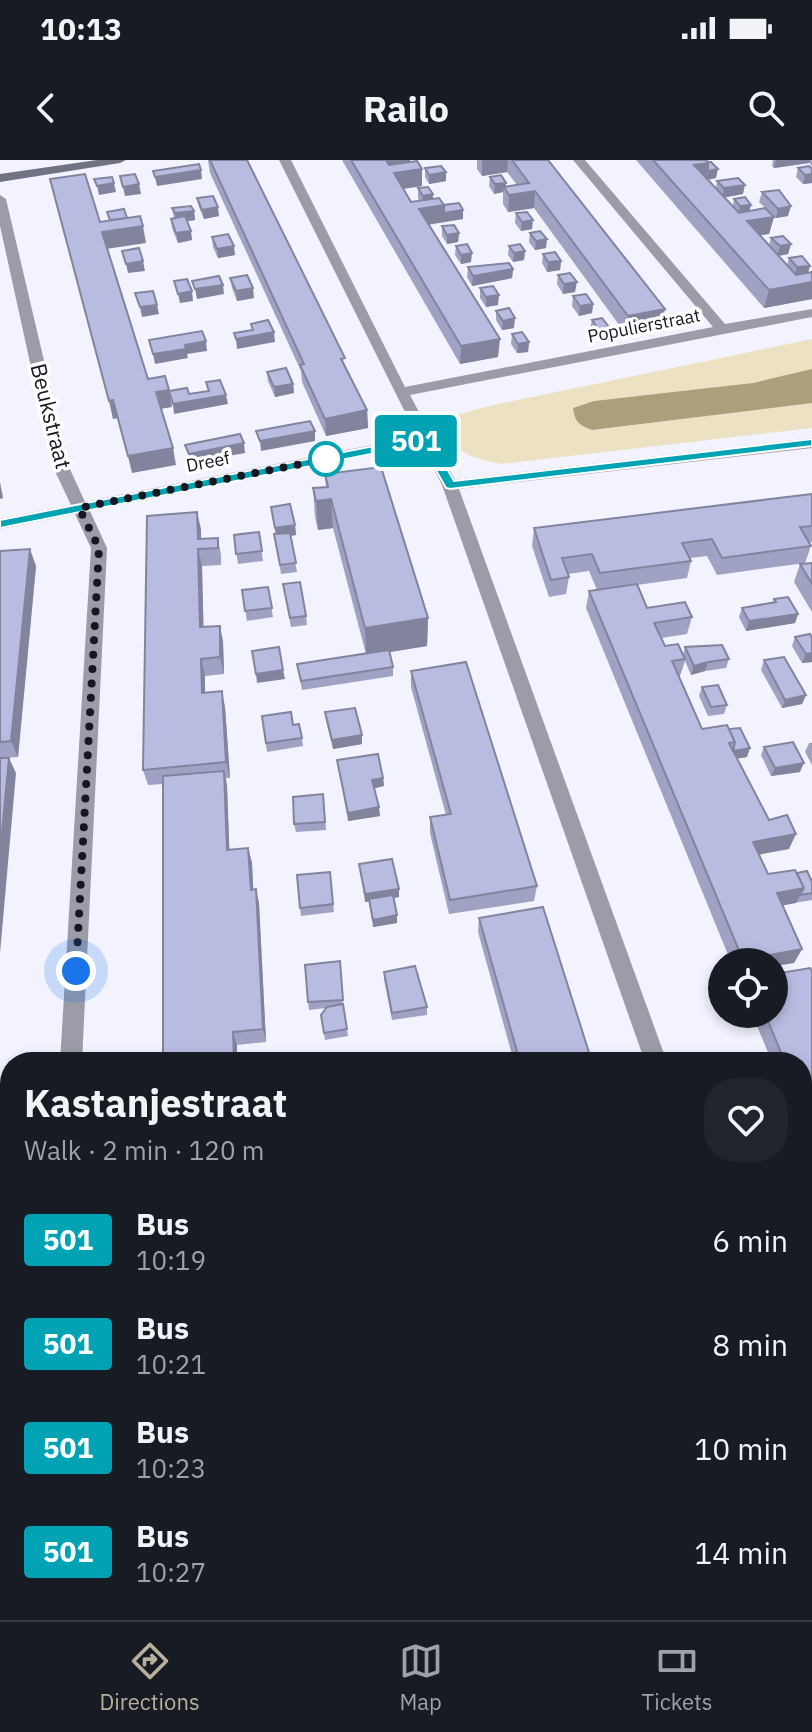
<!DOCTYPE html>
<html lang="en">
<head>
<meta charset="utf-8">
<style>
  body { margin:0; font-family:"IBM Plex Sans",sans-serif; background:#20242c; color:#f1f3f6; height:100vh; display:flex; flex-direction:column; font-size:30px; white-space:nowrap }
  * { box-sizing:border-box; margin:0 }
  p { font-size:26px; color:#9ea1a6 }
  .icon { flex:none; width:44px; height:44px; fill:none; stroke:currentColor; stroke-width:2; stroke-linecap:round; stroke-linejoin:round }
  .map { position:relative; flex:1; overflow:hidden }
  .side { position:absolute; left:0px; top:892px; width:812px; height:568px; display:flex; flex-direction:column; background:#171b24; border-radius:32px 32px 0 0; box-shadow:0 4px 12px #0003 }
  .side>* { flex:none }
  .badge { padding:0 16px; border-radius:6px; font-size:28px; line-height:52px }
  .controls { position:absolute; left:708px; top:788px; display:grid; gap:16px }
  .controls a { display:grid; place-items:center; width:80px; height:80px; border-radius:50%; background:#171b24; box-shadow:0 4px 12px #0003; font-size:40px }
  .you { position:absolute; width:40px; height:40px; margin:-20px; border:6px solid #fff; border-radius:50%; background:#1a73e8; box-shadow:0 0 0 12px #1a73e833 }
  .map>.badge { position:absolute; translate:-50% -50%; box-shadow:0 0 0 4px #fff }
  .round { display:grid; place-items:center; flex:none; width:84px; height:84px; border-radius:32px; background:#20242c }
  .head { display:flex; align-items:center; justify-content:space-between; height:136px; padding:0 24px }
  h1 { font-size:38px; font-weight:800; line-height:60px }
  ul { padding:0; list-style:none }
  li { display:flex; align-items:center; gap:24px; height:104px; padding:0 24px }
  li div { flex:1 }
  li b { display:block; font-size:30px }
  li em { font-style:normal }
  li .badge { min-width:88px; font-weight:700; text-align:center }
  .status { display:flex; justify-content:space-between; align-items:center; height:56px; padding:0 40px; background:#171b24; direction:ltr }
  .status svg { height:22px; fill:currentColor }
  header { display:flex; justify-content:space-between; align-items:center; height:104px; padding:0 24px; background:#171b24; font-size:36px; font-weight:800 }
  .tabs { display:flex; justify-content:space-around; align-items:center; height:112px; border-top:2px solid #363941; background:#171b24; font-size:22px; color:#9ea1a6 }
  .tabs a { display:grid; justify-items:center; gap:4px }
  .tabs .current { color:#b8b09c }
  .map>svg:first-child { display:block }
</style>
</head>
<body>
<div class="status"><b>10:13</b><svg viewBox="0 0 49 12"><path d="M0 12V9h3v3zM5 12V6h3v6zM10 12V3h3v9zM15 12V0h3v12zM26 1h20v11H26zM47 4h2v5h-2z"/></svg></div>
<header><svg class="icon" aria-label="back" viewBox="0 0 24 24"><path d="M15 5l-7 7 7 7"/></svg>Railo<svg class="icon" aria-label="search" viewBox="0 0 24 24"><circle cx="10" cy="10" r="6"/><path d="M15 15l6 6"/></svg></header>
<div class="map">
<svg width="812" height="1460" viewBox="0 0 812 1460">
  <rect width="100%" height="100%" fill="#f2f3fe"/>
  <path fill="#ede1c3" d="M812,179v30c-70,22 -146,23 -218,32l-20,7 18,22 220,-27v25l-310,36c-27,-5 -46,-10 -59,-35l6,-12 44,-12z"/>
  <path fill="#ad9f7a" d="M812,209v34l-220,27c-13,-5 -17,-8 -19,-22l21,-7 159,-18z"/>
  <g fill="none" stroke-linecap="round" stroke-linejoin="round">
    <g fill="#9b9ca7" fill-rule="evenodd">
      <path d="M279,0h12l114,227 308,-60 -140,-167h12l140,164 87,-15v8l-402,78 45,85 357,-42v10l-353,41 208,573h-22l-203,-577 -21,-41 -331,67 17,37 -25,514h-22l31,-514 -16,-34 -75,15v-10l71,-14 -18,-38 -53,-241v-31l6,4 63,268 16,35 332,-66z"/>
      <path d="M802,1301l10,5v50l-10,-6z"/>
      <path d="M812,1425v28l-10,4 -10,-4 -3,7h-55l4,-10h64v-21z"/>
      <path d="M27,1450h28l-1,10h-28z"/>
    </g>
    <path fill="#717282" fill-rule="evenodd" d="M97,0h29l-6,3 -120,19v-8z"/>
  </g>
  <g fill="#9fa2c2">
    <path d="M208,0h39l120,250 1,18 -42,8 -24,-54 -1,-11 -91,-198z"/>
    <path d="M342,0h68v2l12,7v17l-19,3 8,13 8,-1 -1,-3v-10l15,6v4l11,7 19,5v9l-35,6 70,132 -38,7z"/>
    <path d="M477,0h71l117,149 -4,17 -36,7 -91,-125 -26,4 -5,-8v-12l-9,2 -5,-8 1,-9 16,6v4l11,-2 -10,-13 -25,4 -5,-7z"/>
    <path d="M636,0h70l10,18 -8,2 8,8 1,-7 26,13 -18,3 8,9 1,-7 16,12 24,6 -5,17 -9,1 9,10 2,-7 20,6 -3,10 -9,2 8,9 2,-7 21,8 -2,7 4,-1v27l-48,9z"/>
    <path d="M773,0h39v6l-3,-3 -35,5 -2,-2z"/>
    <path d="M425,8l21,13 -17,3 -4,-7z"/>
    <path d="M798,8l14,1v14l-9,1 -7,-7z"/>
    <path d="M762,32l26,24 -12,2 -17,-16z"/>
    <path d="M197,38l22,18 -15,3 -5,-12z"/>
    <path d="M172,48l22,3 1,9 -8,1 5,19 -14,3 -6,-15 -1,-9 3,-1z"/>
    <path d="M516,53l16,16 -11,2 -6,-8z"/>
    <path d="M442,66l17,7 -1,9 -11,2 -5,-8z"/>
    <path d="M530,73l16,15 -11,2 -6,-8z"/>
    <path d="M212,77l23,18 -17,3 -5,-11z"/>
    <path d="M456,86l15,16 -10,2 -6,-9z"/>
    <path d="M509,86l16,5 -1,9 -11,2 -5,-7z"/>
    <path d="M543,94l18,7 -1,9 -13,2 -5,-9z"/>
    <path d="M468,107l45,2 -1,9 -40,8 -5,-9z"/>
    <path d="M558,115l17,17 -12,2 -6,-10z"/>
    <path d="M230,118l24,20 -17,3 -5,-13z"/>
    <path d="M480,128l18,17 -12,2 -6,-9z"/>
    <path d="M573,136l20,8 -1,9 -13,3 -7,-10z"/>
    <path d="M496,151l18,17 -12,2 -6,-10z"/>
    <path d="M592,160l15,17 -10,2 -7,-10z"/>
    <path d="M512,174l17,8 -1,10 -11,1 -6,-9z"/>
    <path d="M267,212l26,12 1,9 -19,4 -7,-16z"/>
    <path d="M325,314l103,144 -1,28 -38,6 4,15v9l-91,14 -5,-26 69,-10 -33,-126 -15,2 -3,-13 -2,-29 13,-1z"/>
    <path d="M812,334v48l-3,1 2,3 -6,17 -88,12 -10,-19 -17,2 1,3 -4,17 -50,7 10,23 45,9 -5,17 -26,4 4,8 18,9 2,-8 44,12 -3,9 -21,3 -14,4 -6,-14 -5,15h-2l24,53 25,-4 20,32 -10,1 32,62 20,29 -30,5 9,20 29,-1 15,9v18l-30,5 20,44 -8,14 -20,3v-4h-43l-145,-354 3,-17 8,-1 -8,-19 -21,3 1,3 -3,17 -17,3 -17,-51 2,-18z"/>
    <path d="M271,347l24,18 1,10 -6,1 7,36 -16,2 -5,-30v-10z"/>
    <path d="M201,369v10l17,-1 3,17v10l-19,1 1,61 17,-1 3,16 1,32 -19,2v16l20,15 5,71h-4l1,8 2,64 19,-2 4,15 1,27 3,-1 3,15 7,138 -29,3v17h-74v-278l-15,1 -5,-15z"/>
    <path d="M259,372l4,29 -25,3 -4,-29z"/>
    <path d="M0,391l36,15 -18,191 -18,1z"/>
    <path d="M812,403v49l-18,-30 6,-18z"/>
    <path d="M283,424l23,32 1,9 -16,2z"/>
    <path d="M268,427l5,30 -26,4 -5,-31z"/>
    <path d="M774,439l24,15 -3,9 -49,8 -7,-14 3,-9 31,-5z"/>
    <path d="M795,477l17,1v24l-10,1 -10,-17z"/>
    <path d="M764,500l42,35 -4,9 -20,4 -21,-38z"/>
    <path d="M411,511l126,215 -3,15 -85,13 -19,-81v-16l16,-2 -35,-128z"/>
    <path d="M702,527l25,18 -3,9 -16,2 -9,-20z"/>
    <path d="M325,552l37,32 -29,5 -7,-28z"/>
    <path d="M262,556l40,22 1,8 -36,6z"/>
    <path d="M809,583h3v22l-7,-13z"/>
    <path d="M764,587l36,25 -29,4 -10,-21z"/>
    <path d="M337,600l46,18 1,8 -10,2 6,28 -32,5z"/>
    <path d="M323,634l3,36 -30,2 -2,-8z"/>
    <path d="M359,704l40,25v8l-6,1 4,17v8l-24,4 -4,-25h-4z"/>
    <path d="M330,712l4,40 -33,4 -1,-8z"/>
    <path d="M479,758l113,144h-78l-36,-130z"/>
    <path d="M340,801l3,46 5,29 -23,4 -4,-25 5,-7 -17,2 -1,-8z"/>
    <path d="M812,811v189l-10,-24v-74h-30l-20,-48h22z"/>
    <path d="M384,812l43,35v8l-35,5 -8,-41z"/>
  </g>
  <g fill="#82849e">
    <path d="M383,0h27v8l-27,4z"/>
    <path d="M482,0h26l-1,12 -25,4z"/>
    <path d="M776,0h34l-1,3 -35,5z"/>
    <path d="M709,3l-3,17 -12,-15z"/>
    <path d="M422,9v17l-28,4v-17z"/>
    <path d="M718,9l-2,9 -10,2 2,-9z"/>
    <path d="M201,10l1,9 -45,7 -2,-9z"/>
    <path d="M446,12v9l-17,3v-9z"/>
    <path d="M812,14v9l-9,1 2,-9z"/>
    <path d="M114,23l2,9 -17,3 -2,-9z"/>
    <path d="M506,23l-1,6 -1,-2 -1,5 -9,2 1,-10z"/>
    <path d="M139,24l2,10 -16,2 -2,-9z"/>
    <path d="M745,25l-2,9 -21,4 2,-10z"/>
    <path d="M535,31l-1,17 -26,4 1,-17z"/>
    <path d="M433,34v10l-11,1 1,-9z"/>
    <path d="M444,45l19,5v9l-45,7 1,-17z"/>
    <path d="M751,45l-2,9 -11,2 2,-10z"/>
    <path d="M791,46l-3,10 -12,2 2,-9z"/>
    <path d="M218,47l1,9 -15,3 -2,-9z"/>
    <path d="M194,51l1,9 -19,3 -1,-10z"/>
    <path d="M774,57l-5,17 -26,4 4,-17z"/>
    <path d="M533,60l-1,9 -11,2 1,-9z"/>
    <path d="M143,66l3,17 -40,6 -4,-17z"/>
    <path d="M191,71l1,9 -14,3 -2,-10z"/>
    <path d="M459,73l-1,9 -11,2v-9z"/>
    <path d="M547,79l-1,9 -11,2 1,-9z"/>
    <path d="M791,84l-3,10 -11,2 3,-10z"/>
    <path d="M234,86l1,9 -17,3 -1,-9z"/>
    <path d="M525,91l-1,9 -11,2 1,-9z"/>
    <path d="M472,93l-1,9 -10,2v-9z"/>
    <path d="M143,101l2,10 -17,2 -2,-9z"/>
    <path d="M561,101l-1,9 -13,2 1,-10z"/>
    <path d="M810,106l-3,9 -13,2 3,-10z"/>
    <path d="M513,109l-1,9 -40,8 1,-10z"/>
    <path d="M577,122l-2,10 -12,2 1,-10z"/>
    <path d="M812,122v17l-48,9 5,-18z"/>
    <path d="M223,125l1,9 -27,5 -2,-10z"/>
    <path d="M253,128l1,10 -17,3 -1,-10z"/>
    <path d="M192,131l1,10 -13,2 -2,-9z"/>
    <path d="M499,135l-1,10 -12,2v-10z"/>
    <path d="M593,144l-1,9 -13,3 1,-10z"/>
    <path d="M157,145l2,9 -17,3 -2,-10z"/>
    <path d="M665,149l-4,17 -36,7 3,-17z"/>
    <path d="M515,158l-1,10 -12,2 1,-9z"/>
    <path d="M609,167l-2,10 -10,2 1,-10z"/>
    <path d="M274,172l1,10 -38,7 -1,-10z"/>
    <path d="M500,179l-2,18 -38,7 1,-18z"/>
    <path d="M206,181l1,10 -20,3 1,4 -33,6 -2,-10 32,-9z"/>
    <path d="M529,182l-1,10 -11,1 1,-9z"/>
    <path d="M293,224l1,9 -19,4 -1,-10z"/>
    <path d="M169,230l3,17 -12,2 -4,-17z"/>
    <path d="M226,235l2,9 -54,10 -1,-10z"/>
    <path d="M113,240l5,18 -5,1 -4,-18z"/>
    <path d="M367,250l1,18 -42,8 -1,-17z"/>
    <path d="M315,271v10l-54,10 -1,-10z"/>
    <path d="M244,283l1,10 -55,10 -1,-9z"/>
    <path d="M173,288l3,17 -44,8 -4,-17z"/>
    <path d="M0,322l3,16 -3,1z"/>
    <path d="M331,339l2,29 -15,2 -2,-29z"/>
    <path d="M197,352l4,17v20l-3,-10z"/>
    <path d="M295,365l1,10 -20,3 -1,-10z"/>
    <path d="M30,389l6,17 -18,191 -7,-16z"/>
    <path d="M198,389l4,17 2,78 -4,-17z"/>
    <path d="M798,454l-3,9 -49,8 3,-10z"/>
    <path d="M428,458l-1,28 -61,10 -1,-28z"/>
    <path d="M220,466l3,16 1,32 -4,-17z"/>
    <path d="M812,493v9l-10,1 4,-9z"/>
    <path d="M201,499l4,17v33l-3,-16z"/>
    <path d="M708,502l-3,9 -14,4 3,-9z"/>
    <path d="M283,510l2,9 -28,4 -1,-9z"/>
    <path d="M222,531l3,16 5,71 -4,-16z"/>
    <path d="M806,535l-4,9 -20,4 3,-8z"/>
    <path d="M362,575v9l-29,5 -1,-9z"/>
    <path d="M750,588l-3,9 -17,3 3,-9z"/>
    <path d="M9,598l7,15 -16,180v-100z"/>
    <path d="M804,603l-4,9 -29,4 4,-8z"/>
    <path d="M224,611l3,15 3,79 -3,-15z"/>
    <path d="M383,618l1,8 -12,3v-9z"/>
    <path d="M379,647l1,9 -32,5v-8z"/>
    <path d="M796,674l-7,15 -43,8 7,-15z"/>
    <path d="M248,688l4,15 2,41 -3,-14z"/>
    <path d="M804,728l-8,15 -27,5 8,-15z"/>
    <path d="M256,729l3,15 7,138 -3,-13z"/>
    <path d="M399,729v8l-34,5v-8z"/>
    <path d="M397,755v8l-24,4v-7z"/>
    <path d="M802,789l-8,14 -20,3v-4h-32l1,-2z"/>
    <path d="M233,872l4,13v17h-3z"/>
    <rect x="253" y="1450" width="4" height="10"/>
  </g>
  <g fill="#b9bce1" stroke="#82849e" stroke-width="2">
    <path d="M210,0h37l98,198 -4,1 26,51 -42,9 -25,-54 4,-1z"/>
    <path d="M351,0h35l3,5 28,-4 5,8 -28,4 17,29 28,-4 5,7 -25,4 81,130 -39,7z"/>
    <path d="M512,0h36l117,149 -37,7 -93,-125 -26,4 -5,-8 25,-4z"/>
    <path d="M653,0h53l3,3 -15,2 45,48 26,-5 9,9 -27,4 49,54 16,-3v10l-43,8z"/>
    <path d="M708,2h3l7,7 -10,2z"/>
    <path d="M199,4l2,6 -46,7 -2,-6z"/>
    <path d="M441,6l5,6 -17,3 -4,-7z"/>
    <path d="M809,6l3,3v5l-7,1 -7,-7z"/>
    <path d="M85,14l15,48 40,-6 3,10 -41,6 46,147 17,-3 4,14 -13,2 17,56 -45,8 -15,-56 -4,1 -59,-222z"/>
    <path d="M135,14l4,10 -16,3 -3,-11z"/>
    <path d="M501,15l5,8 -11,1 -5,-7z"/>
    <path d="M112,17l2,6 -17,3 -3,-7z"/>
    <path d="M738,18l7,7 -21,3 -7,-7z"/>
    <path d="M428,27l5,7 -10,2 -5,-8z"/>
    <path d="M779,30l12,16 -13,3 -16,-17z"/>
    <path d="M213,36l5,11 -16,3 -5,-12z"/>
    <path d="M745,37l6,8 -11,1 -6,-7z"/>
    <path d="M459,43l4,7 -19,3v-8z"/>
    <path d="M191,46l3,5 -19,2 -3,-5z"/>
    <path d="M124,49l3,9 -17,2 -3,-8z"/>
    <path d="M527,52l6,8 -11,2 -6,-9z"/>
    <path d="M185,56l6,15 -15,2 -5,-14z"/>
    <path d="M454,65l5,8 -12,2 -5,-9z"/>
    <path d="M540,71l7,8 -11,2 -6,-8z"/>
    <path d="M228,74l6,12 -17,3 -5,-12z"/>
    <path d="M783,76l8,8 -11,2 -9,-8z"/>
    <path d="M467,84l5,9 -11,2 -5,-9z"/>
    <path d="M520,84l5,7 -11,2 -5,-7z"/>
    <path d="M139,88l4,13 -17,3 -4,-13z"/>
    <path d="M555,92l6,9 -13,1 -5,-8z"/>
    <path d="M802,96l8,10 -13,1 -8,-9z"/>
    <path d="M509,103l4,6 -40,7 -5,-9z"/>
    <path d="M570,113l7,9 -13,2 -6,-9z"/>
    <path d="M247,115l6,13 -17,3 -6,-13z"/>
    <path d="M219,116l4,9 -28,4 -3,-8z"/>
    <path d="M187,119l5,12 -14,3 -4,-13z"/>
    <path d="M493,126l6,9 -13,2 -6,-9z"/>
    <path d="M153,131l4,14 -17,2 -5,-14z"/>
    <path d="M586,134l7,10 -13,2 -7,-10z"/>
    <path d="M509,148l6,10 -12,3 -7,-10z"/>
    <path d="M602,158l7,9 -11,2 -6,-9z"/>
    <path d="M268,160l6,12 -38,7 -2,-6 19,-3 -2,-6z"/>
    <path d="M202,171l4,10 -21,4 1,4 -33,5 -4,-14z"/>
    <path d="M522,172l7,10 -11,2 -6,-10z"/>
    <path d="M286,208l7,16 -19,3 -7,-15z"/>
    <path d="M220,220l6,15 -53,9 -4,-13 18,-3 2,6 20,-3 -3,-9z"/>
    <path d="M310,261l5,10 -55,10 -4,-10z"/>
    <path d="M240,274l4,9 -55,11 -4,-9z"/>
    <path d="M381,307l47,151 -63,10 -34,-129 -15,2 -3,-13 15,-1 -3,-13z"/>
    <path d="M812,334v32l-12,1 11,19 -89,12 -10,-19 -30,4 9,18 -91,12 -8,-19 -30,4 7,19 -18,3 -17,-52z"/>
    <path d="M290,344l5,21 -20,3 -4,-21z"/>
    <path d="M197,352l1,27 20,-1v10l-20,1 2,78 20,-1v31l-19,2 1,34 20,-2 4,71 -83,8 4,-254z"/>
    <path d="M259,372l3,19 -26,3 -2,-19z"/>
    <path d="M290,373l6,30 -16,2 -6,-31z"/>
    <path d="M30,389l-19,192 -11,1v-191z"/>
    <path d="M812,403v21l-12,-20z"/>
    <path d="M300,422l6,34 -16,2 -7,-34z"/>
    <path d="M637,424l10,24 38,-6 7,15 -38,6 11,23 13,-2 7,15 -13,2 30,68 25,-4 8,17 -6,1 40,77 18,-5 9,19 -43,8 15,32 27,-4 9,18 -27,5 25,56 -59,11 -154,-369z"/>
    <path d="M268,427l4,21 -27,3 -3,-21z"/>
    <path d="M788,437l10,17 -49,7 -7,-13 34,-6 -2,-3z"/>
    <path d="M810,474l2,4v15l-6,1 -11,-17z"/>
    <path d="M722,485l7,14 -21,3 -14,4 -9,-19z"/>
    <path d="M279,487l4,23 -27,4 -4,-23z"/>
    <path d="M389,490l4,17 -92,14 -4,-17z"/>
    <path d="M784,497l22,38 -21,5 -21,-40z"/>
    <path d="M466,502l71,224 -87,14 -20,-83 21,-3 -40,-143z"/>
    <path d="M718,525l9,20 -16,2 -9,-20z"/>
    <path d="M355,548l7,27 -30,5 -7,-28z"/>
    <path d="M291,552l2,13 6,-1 3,14 -36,5 -4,-27z"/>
    <path d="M740,568l10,20 -17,3 2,-9 -6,-13z"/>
    <path d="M793,582l11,21 -29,5 -11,-21z"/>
    <path d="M378,594l5,24 -11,2 7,27 -31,6 -11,-53z"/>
    <path d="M0,598h9l-9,95z"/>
    <path d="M224,611l3,79 21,-2 3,42 5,-1 7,140 -30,3 1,30h-71v-286z"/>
    <path d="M323,634l2,28 -31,2 -1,-27z"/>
    <path d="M392,699l7,30 -34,5 -6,-30z"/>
    <path d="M807,711l5,11v11l-12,2 4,-7 -7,-15z"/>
    <path d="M330,712l3,32 -33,4 -3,-33z"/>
    <path d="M393,735l4,20 -24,5 -4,-21z"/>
    <path d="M543,747l49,155h-72l-41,-144z"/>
    <path d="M340,801l3,39 -35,2 -3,-37z"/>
    <path d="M415,806l12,41 -35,6 -8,-41z"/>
    <path d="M810,808l2,3v156l-10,-24v-41h-17l-20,-48h9v-40z"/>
    <path d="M343,844l4,25 -23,4 -3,-18 6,-8z"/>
    <rect x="161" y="1450" width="92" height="10"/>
  </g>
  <path fill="#00a3b4" stroke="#fff" stroke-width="2" d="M424,276l6,3 24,42 358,-42v7l-362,43 -4,-1 -25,-44 -421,84v-8z"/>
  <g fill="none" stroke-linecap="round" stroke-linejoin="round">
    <path stroke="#161720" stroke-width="8" stroke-dasharray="0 14.4" d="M76,811l23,-423 -20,-40 247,-49"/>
  </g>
  <circle fill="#fff" stroke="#00a3b4" stroke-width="4" cx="326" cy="299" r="16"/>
  <g text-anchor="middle" stroke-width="7" stroke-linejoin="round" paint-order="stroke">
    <g font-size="18" fill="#161720" stroke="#fff">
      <text transform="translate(644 166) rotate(-11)" y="6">Populierstraat</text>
      <text transform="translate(208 302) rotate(-11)" y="6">Dreef</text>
    </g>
    <g font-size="22" fill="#161720" stroke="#fff">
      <text transform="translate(51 256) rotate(76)" y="8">Beukstraat</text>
    </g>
  </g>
</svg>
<div class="controls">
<a><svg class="icon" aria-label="locate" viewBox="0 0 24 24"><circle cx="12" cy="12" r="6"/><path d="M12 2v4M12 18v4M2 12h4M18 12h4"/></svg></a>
</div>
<div class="you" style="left:76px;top:811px"></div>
<b class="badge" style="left:416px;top:281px;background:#00a3b4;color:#fff">501</b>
<section class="side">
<div class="head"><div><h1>Kastanjestraat</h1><p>Walk · 2 min · 120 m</p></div><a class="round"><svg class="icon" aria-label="heart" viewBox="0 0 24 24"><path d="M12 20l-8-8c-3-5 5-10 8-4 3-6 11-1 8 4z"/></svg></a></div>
<ul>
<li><span class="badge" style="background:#00a3b4;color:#fff">501</span><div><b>Bus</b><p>10:19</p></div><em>6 min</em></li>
<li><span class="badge" style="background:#00a3b4;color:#fff">501</span><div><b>Bus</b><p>10:21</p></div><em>8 min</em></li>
<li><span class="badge" style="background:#00a3b4;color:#fff">501</span><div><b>Bus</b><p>10:23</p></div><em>10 min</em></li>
<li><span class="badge" style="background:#00a3b4;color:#fff">501</span><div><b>Bus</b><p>10:27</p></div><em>14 min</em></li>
</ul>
</section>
</div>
<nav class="tabs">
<a class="current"><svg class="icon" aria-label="directions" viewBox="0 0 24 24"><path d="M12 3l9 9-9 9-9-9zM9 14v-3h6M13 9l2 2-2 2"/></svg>Directions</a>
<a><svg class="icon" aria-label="map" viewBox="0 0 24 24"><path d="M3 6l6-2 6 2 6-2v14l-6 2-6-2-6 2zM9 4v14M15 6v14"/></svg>Map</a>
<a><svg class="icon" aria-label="tickets" viewBox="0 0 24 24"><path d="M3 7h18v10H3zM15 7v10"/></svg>Tickets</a>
</nav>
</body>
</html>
